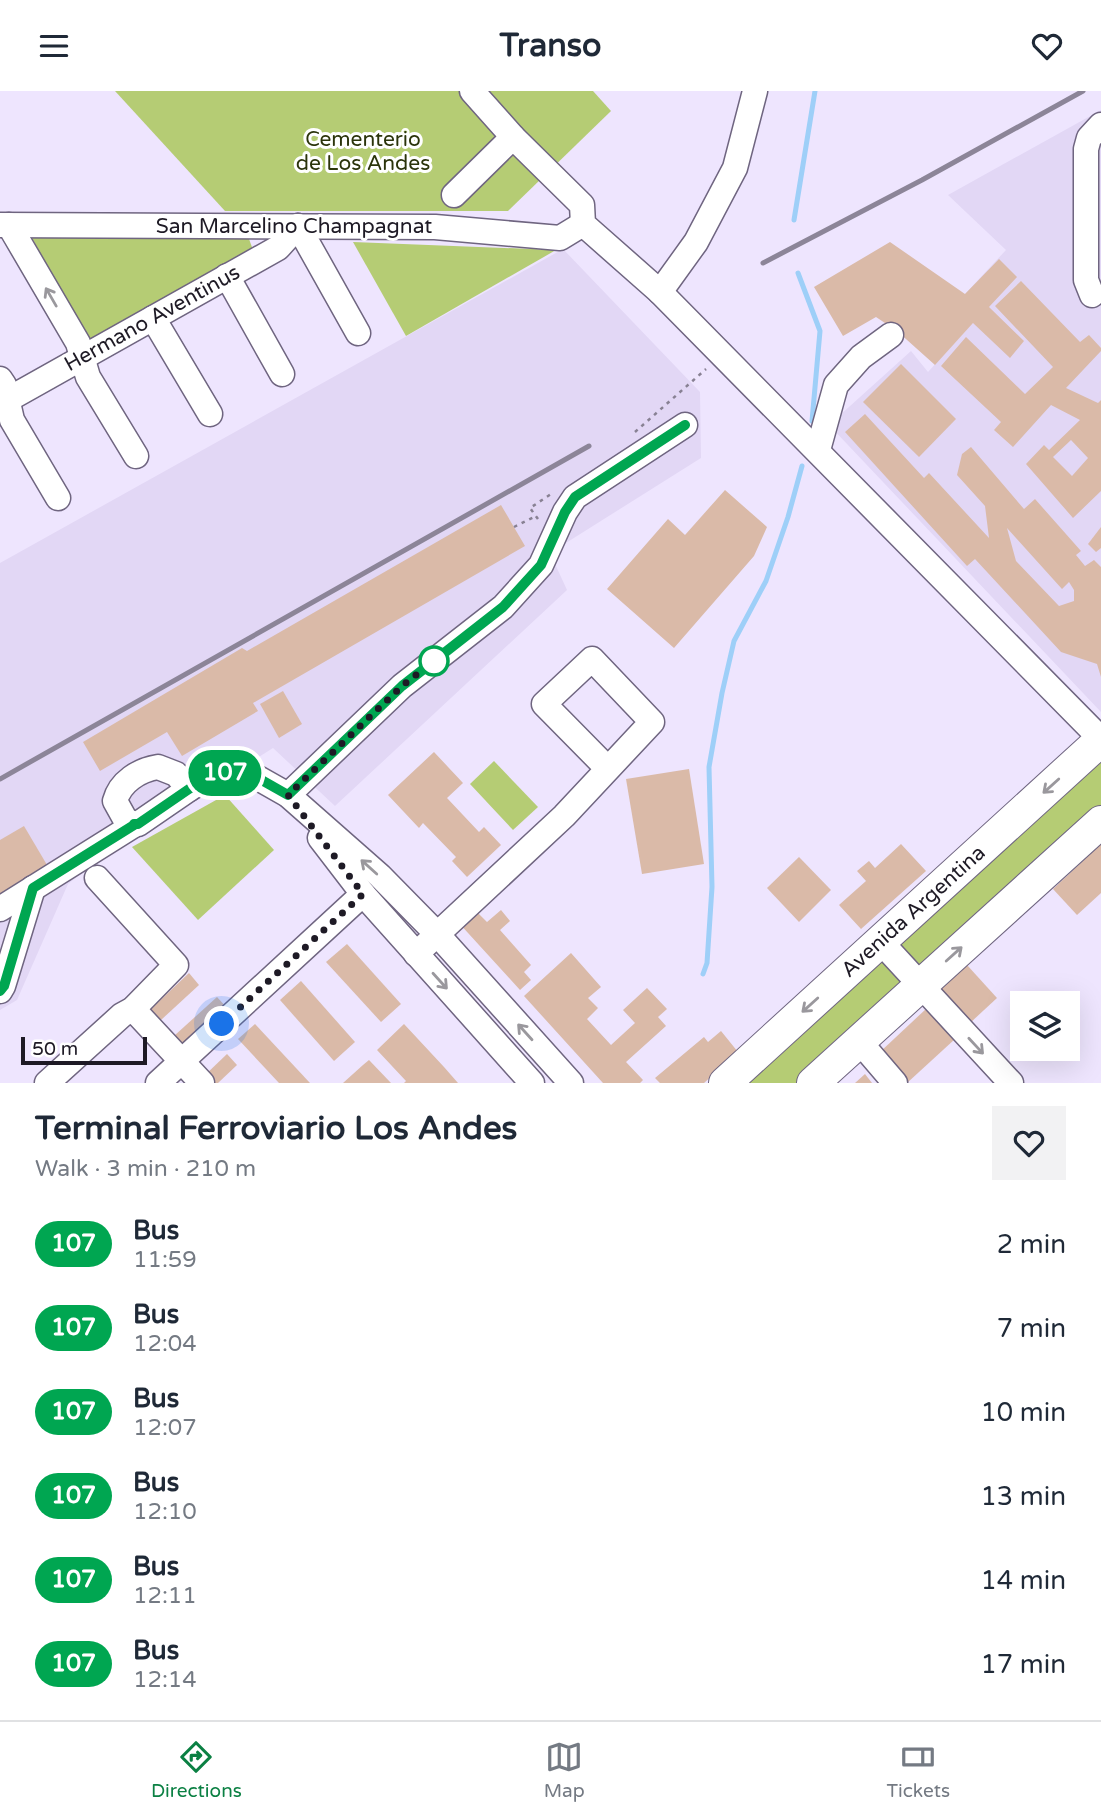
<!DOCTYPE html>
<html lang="en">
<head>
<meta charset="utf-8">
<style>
  body { margin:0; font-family:"Varela Round",sans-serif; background:#f2f2f3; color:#1f2937; height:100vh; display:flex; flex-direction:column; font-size:26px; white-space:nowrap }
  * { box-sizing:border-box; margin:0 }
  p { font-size:23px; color:#747a83 }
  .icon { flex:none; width:38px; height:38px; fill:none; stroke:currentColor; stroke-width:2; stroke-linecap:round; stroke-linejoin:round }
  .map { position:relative; height:992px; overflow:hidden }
  .drawer { display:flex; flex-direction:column; background:#fff; flex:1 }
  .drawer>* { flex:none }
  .badge { padding:0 14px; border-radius:23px; font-size:24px; line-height:46px }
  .tools { position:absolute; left:1010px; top:900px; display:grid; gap:14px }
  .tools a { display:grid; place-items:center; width:70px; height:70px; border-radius:0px; background:#fff; box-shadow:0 7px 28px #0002; font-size:35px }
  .scale { position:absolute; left:21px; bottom:18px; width:126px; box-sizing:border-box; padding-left:7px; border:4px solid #1e1a25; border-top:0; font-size:19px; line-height:24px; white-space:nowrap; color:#1e1a25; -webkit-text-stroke:5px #fff; paint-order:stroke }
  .you { position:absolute; width:35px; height:35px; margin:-18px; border:5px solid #fff; border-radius:50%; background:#1a73e8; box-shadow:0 0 0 10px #1a73e833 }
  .map>.badge { position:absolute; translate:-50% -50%; box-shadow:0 0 0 4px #fff }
  .round { display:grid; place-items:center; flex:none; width:74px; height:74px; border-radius:0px; background:#f2f2f3 }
  .overview { display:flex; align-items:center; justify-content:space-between; height:119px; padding:0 35px }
  h1 { font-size:33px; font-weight:700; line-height:52px }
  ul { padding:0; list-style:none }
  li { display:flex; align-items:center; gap:21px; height:84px; padding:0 35px }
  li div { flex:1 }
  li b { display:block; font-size:26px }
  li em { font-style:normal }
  li .badge { min-width:77px; font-weight:700; text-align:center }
  header { display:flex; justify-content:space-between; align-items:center; height:91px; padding:0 35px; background:#fff; font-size:32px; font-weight:700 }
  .menu { display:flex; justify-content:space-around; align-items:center; height:98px; border-top:2px solid #e0e1e3; background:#fff; font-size:19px; color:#747a83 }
  .menu a { display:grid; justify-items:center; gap:4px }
  .menu .selected { color:#0b8043 }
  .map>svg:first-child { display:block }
</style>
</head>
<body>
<header><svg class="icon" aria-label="menu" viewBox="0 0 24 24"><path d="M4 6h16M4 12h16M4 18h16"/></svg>Transo<svg class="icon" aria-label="heart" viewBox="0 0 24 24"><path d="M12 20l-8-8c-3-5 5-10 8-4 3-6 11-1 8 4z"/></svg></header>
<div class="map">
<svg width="1101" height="992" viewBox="0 0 1101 992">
  <rect width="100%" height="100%" fill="#eee5fe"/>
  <g fill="#e2d7f5">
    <path d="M1101,19v602l-272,-287 82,-74 17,21 53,-58 -16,-20 41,-44 -58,-55z"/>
    <path d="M563,158l137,143 1,66 -151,95 17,37 -232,216 -62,-58 -160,100 -45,36 -51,116 -17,10v-447z"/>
  </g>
  <g fill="#b5cc74">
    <path d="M115,0h478l18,20 -103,100h-283z"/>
    <path d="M31,145l218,3 4,11 -165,92z"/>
    <path d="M353,151l203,8 -150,86z"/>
    <path d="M1101,659v58l-296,275h-64z"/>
    <path d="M494,670l44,46 -25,23 -43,-46z"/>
    <path d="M225,704l49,55 -76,70 -66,-73z"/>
  </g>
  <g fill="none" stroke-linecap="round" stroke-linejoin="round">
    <g stroke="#9ecff8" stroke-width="5">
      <path d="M794,129l21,-129"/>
      <path d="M798,182l22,58 -8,90"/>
      <path d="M703,883l4,-11 5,-76 -3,-120 13,-74 12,-52 32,-60 22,-64 14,-51"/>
    </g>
  </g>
  <g fill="#dabaa8" fill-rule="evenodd">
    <path d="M890,151l75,52 34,-35 18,18 -28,30 35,34 -14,17 -37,-35 -38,42 -38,-34 -21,-14 -33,19 -29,-49z"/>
    <path d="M1021,190l59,61 9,-7 12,13v3l-35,37 32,15 3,-3v91l-28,27 -47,-54 18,-19 5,5 31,-30 -29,-15 -38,42 -19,-17 7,-8 -60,-56 25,-29 59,57 28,-27 -58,-61zM1071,349l17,18 -16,18 -19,-19z"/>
    <path d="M901,273l55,55 -37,38 -56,-55z"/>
    <path d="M865,323l59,64 5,-5 60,65 -4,-32 -28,-31 5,-21 9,-7 53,62 11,-10 46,52 -5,4 9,11 9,-6 7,7v110l-4,-13 -36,-12 -86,-93 -8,7 -122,-134zM1007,437l55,61 7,-7 5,8v11l-15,5 -43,-45z"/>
    <path d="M725,399l42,37 -13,29 -80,92 -67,-59 61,-70 17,16z"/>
    <path d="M501,414l24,41 -272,157 5,8 -76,45 -15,-24 -67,39 -17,-29 159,-94 5,3z"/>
    <path d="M1101,436v21l-5,4 -8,-8z"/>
    <path d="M283,600l19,33 -23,14 -19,-34z"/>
    <path d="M434,661l29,31 -16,15 32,34 5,-5 17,18 -34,32 -15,-16 4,-4 -33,-34 -4,5 -31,-33z"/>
    <path d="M689,678l15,95 -62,10 -16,-95z"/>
    <path d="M24,735l26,44 -50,31v-61z"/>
    <path d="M901,753l25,27 -65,58 -22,-24 27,-24 -9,-10 12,-10 6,7z"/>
    <path d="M1101,753v49l-24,22 -24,-26z"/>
    <path d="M799,766l32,33 -32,32 -32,-34z"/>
    <path d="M473,817l14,14 14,-12 9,11 -10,9 31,35 -7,7 7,8 -11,10 -62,-68z"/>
    <path d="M347,853l54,60 -20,18 -55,-60z"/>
    <path d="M571,862l30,34 -13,11 10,10 -11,11 24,26 24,-22 -12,-13 24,-22 20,21 -9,8 8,9 -40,36 17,18 -3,3h-37l-79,-87z"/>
    <path d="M967,874l30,33 -27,25 -30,-33z"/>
    <path d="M189,882l10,12 -38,35 -10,-11z"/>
    <path d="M301,890l54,61 -21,19 -54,-61z"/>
    <path d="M217,906l11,12 -43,39 -11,-12z"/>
    <path d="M927,917l28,31 -48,44 -28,-30z"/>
    <path d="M255,933l55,59h-31l-41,-44z"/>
    <path d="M404,933l40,43 14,16h-54l2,-2 -29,-31z"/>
    <path d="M721,940l17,21 -34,31h-44l-5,-5 49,-41 4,5z"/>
    <path d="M227,963l10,11 -19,18h-9l-6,-6z"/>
    <path d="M369,969l22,23h-48l20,-18z"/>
    <path d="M865,983l7,9h-17z"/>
  </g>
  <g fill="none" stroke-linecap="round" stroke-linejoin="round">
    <g stroke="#6f6580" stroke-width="27">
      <g id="minor">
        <path d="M513,46l69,68 1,19 77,68 441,447"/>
        <path d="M454,104l59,-58 -41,-46"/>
        <path d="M0,134l435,2 125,11 23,-14"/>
        <path d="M9,134l69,118 10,34 48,79"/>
        <path d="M298,135l60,107"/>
        <path d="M227,185l55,98"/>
        <path d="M660,201l36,-50 39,-74 20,-77"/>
        <path d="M1092,204l-6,-15v-131l3,-11 12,-13"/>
        <path d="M153,227l57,96"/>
        <path d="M0,288l4,6 8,35 46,78"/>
        <path d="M0,313l278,-156 20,-22"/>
        <path d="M818,359l18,-65 25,-28 30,-22"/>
        <path d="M158,676l18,7 13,15 -51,35h-4v1l-9,-6 -10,-18c5,-19 24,-31 43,-34z"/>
        <path d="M189,698l24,-14 29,-6 46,26 92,81 57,58 134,149"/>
        <path d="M288,704l114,-109 101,-79 38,-42 24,-53 10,-15 110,-72"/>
        <path d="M320,747l43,56 169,189"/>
        <path d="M0,818l134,-84"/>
        <path d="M880,850l131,142"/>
        <path d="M416,863l148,-138 88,-94 -60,-63 -48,45 64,65"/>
        <path d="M0,900l3,-5 30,-98"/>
        <path d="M133,918l69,74"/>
        <path d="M859,950l36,42"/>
        <path d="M47,992l75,-68 11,-6 43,-44 -79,-87"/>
        <path d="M158,992l205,-189"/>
      </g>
    </g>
    <g stroke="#6f6580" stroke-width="34">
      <g id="major">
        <path d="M725,992l376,-343"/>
        <path d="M813,992l288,-261"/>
      </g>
    </g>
    <g stroke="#888193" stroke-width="2.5" stroke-dasharray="3.5 5" stroke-linecap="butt">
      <path d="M635,341l71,-63"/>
      <path d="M538,428l-8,-11 21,-14"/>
      <path d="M514,436l22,-11"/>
    </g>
    <use href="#minor" stroke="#fff" stroke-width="24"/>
    <use href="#major" stroke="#fff" stroke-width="32"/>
    <g stroke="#8c8598" stroke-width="5">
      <path d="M763,172l159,-83 161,-89"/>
      <path d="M0,688l589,-333"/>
    </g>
  </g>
  <defs><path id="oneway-shaft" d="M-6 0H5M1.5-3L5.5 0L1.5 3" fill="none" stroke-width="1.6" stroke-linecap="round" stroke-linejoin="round" transform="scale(1.75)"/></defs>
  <g stroke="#9a989d">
    <use href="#oneway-shaft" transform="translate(51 206) rotate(-120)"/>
    <use href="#oneway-shaft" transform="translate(1051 695) rotate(138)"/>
    <use href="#oneway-shaft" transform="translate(369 776) rotate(-138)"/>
    <use href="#oneway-shaft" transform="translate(954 863) rotate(-42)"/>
    <use href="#oneway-shaft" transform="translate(440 890) rotate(48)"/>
    <use href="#oneway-shaft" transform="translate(810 914) rotate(138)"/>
    <use href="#oneway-shaft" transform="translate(525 941) rotate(-132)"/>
    <use href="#oneway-shaft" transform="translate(976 955) rotate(47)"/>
  </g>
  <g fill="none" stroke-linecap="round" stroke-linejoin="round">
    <g stroke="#fff" stroke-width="16">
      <path id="line" d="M0,900l4,-5 29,-98 101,-63v-1h4l51,-35 24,-14 29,-6 46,26 114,-109 101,-79 38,-42 24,-53 10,-15 110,-72"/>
    </g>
    <use href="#line" stroke="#00a651" stroke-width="10"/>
    <path stroke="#1e1a25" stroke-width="7" stroke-dasharray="0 12.6" d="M222,933l141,-130 -75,-99 114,-109 41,-32 -9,7"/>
  </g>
  <circle fill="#fff" stroke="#00a651" stroke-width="3.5" cx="434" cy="570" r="14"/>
  <g text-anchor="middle" stroke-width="6" stroke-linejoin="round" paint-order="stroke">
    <g font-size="21" fill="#2b340b" stroke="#fff">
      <text x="363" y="55">Cementerio<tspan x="363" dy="24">de Los Andes</tspan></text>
    </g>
    <g font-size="21" fill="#1e1a25" stroke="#fff">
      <text x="294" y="142">San Marcelino Champagnat</text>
      <text transform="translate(152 227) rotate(-29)" y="7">Hermano Aventinus</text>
      <text transform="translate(913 820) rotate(-42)" y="7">Avenida Argentina</text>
    </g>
  </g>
</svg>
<div class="tools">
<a><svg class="icon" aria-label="layers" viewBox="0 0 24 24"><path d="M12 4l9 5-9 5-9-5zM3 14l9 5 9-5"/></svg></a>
</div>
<div class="scale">50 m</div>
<div class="you" style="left:222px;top:933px"></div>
<b class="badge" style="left:225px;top:682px;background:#00a651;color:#fff">107</b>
</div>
<section class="drawer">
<div class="overview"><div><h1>Terminal Ferroviario Los Andes</h1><p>Walk · 3 min · 210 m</p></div><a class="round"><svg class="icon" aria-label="heart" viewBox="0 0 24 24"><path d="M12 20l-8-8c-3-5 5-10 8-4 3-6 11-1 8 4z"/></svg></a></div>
<ul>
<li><span class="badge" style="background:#00a651;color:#fff">107</span><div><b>Bus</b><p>11:59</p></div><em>2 min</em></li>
<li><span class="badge" style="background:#00a651;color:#fff">107</span><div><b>Bus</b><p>12:04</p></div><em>7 min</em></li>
<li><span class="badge" style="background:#00a651;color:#fff">107</span><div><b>Bus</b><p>12:07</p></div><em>10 min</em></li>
<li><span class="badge" style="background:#00a651;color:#fff">107</span><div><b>Bus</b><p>12:10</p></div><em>13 min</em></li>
<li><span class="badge" style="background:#00a651;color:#fff">107</span><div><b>Bus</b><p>12:11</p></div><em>14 min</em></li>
<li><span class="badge" style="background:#00a651;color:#fff">107</span><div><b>Bus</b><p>12:14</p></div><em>17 min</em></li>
</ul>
</section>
<nav class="menu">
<a class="selected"><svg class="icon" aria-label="directions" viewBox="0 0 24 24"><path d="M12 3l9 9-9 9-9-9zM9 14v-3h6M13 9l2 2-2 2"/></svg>Directions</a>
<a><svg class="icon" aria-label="map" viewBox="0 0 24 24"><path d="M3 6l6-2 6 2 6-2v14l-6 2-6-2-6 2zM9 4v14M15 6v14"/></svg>Map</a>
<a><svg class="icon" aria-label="tickets" viewBox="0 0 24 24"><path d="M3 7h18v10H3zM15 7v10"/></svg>Tickets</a>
</nav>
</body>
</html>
